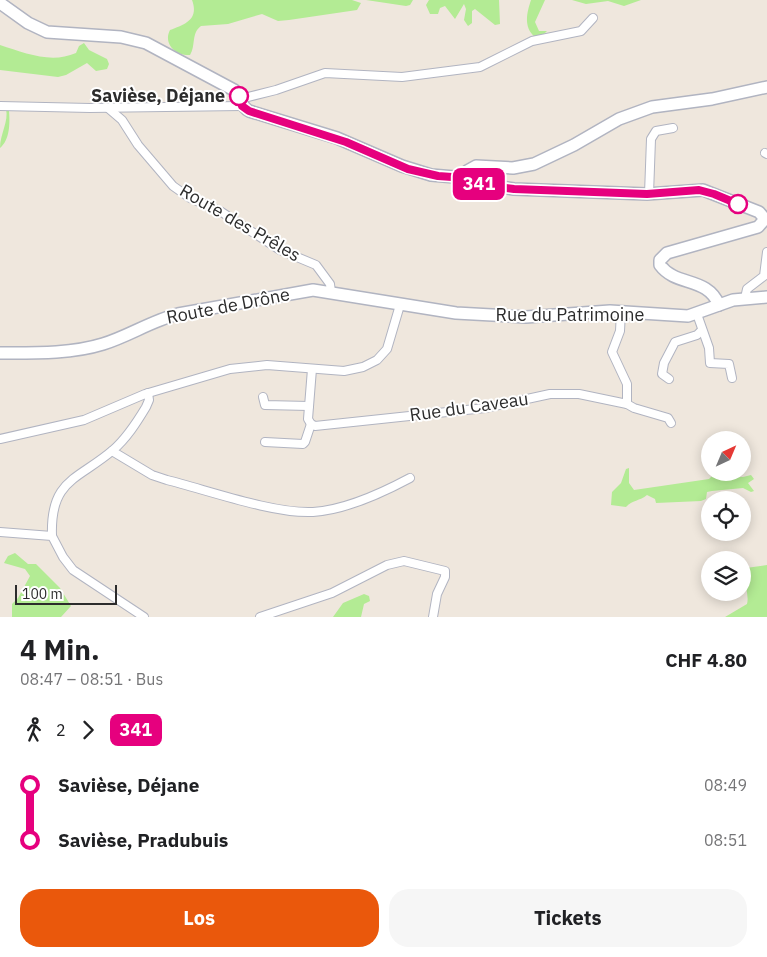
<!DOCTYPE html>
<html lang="de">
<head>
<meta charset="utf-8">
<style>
  body { margin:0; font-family:"IBM Plex Sans",sans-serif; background:#f6f6f6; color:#202124; height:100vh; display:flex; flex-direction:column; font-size:19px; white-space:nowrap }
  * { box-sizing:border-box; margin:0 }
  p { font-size:16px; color:#757577 }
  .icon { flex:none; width:28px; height:28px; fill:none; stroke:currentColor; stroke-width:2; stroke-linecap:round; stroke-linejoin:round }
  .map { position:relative; height:617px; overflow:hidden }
  .side { display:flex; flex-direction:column; background:#fff; flex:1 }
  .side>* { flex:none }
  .badge { padding:0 10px; border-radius:8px; font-size:18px; line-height:32px }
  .needle { width:32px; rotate:44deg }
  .controls { position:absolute; left:701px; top:431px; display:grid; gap:10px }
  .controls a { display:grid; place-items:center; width:50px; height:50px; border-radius:50%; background:#fff; box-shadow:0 2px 12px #0003; font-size:25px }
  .scale { position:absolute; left:15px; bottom:12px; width:102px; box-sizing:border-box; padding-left:5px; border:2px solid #2c2c2c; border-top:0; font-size:14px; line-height:18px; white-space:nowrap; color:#2c2c2c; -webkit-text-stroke:4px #fff; paint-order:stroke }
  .map>.badge { position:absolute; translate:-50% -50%; box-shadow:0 0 0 2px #fff }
  .legs { display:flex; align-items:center; gap:8px; height:55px; padding:0 20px; font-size:16px }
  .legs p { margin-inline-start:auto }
  .overview { display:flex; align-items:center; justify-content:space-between; height:85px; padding:0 20px }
  h1 { font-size:28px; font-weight:700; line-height:38px }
  .cta { display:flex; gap:10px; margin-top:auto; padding:10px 20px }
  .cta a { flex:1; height:58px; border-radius:20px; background:#ea580c; color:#fff; font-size:20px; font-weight:700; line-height:58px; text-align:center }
  .cta a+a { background:#f6f6f6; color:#202124 }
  ul { padding:0 20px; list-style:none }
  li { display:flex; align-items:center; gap:18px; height:55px; font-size:19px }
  li i { display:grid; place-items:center; width:8px; height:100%; margin:0 6px; background:currentColor }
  li i::after { content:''; width:12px; height:12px; margin:-6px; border:4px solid; border-radius:50%; background:#fff }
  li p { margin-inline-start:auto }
  li:first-child i { background:linear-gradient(#0000 50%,currentColor 0) }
  li:last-child i { background:linear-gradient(currentColor 50%,#0000 0) }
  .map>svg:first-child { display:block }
</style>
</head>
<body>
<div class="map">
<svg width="767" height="617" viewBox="0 0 767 617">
  <rect width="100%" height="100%" fill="#efe7dd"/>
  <g fill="#b3eb94">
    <path d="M192,0h160l9,3 -4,7 -68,10 -11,1 -16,-7 -34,10 -27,2c-10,7 -5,20 -11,29 -15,1 -27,-12 -20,-25 16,-6 29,-11 22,-30z"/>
    <path d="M366,0h47l-3,5 -4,1z"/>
    <path d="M429,0h70l1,24 -5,1 -20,-16 -3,2v12l-4,3 -4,-6 2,-11 -2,-5 -9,15 -10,-13 -5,2 -2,6h-8l-4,-9z"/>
    <path d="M531,0h14l-10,22 4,9h8l-4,4 -8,2c-12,-10 -8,-25 -4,-37z"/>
    <path d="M572,0h69l-17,6 -16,-5 -22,3z"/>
    <path d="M84,43l5,7 18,9 2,5 -2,5 -11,2 -9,-8 -21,12 -8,2 -58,-7v-25c25,8 51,19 76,8l3,-7z"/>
    <path d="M6,109l3,2c1,12 1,29 -9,37 0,-14 9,-27 6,-39z"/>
    <path d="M629,468v15l5,7 75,-11 4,-4 30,2 8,-2 3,4 -6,4 6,8 -3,1 -8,-4 -31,3 -5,1 -1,7 -5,2 -45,2 -1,-4 -8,-4c-7,6 -15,5 -21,12l-15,-2 1,-13 9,-9 5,-14z"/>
    <path d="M15,553l13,11h8l24,24 11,18 -10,11h-49v-13l6,-6 12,-22 -5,-7 -21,-6 4,-7z"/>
    <path d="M767,565v52h-42l22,-13c3,-12 -6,-24 -1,-36z"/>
    <path d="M364,594l5,2 1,5 -6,3 -3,13h-28l10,-14z"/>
  </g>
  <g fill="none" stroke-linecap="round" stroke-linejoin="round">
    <g stroke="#b1b4c1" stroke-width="10">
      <g id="street">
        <path d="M240,99l36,-9 49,-17 77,4 78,-10 52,-26 49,-10 12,-13"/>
        <path d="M0,106l90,2 152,-2"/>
        <path d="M108,108l14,12 16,25 35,41 17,12 30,13 60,39 36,15 14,19 1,8"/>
        <path d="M765,153l2,1"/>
        <path d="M649,194l2,-55 5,-8 17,-3"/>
        <path d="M745,298l2,-9 17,-13 3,-24"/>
        <path d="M621,311l-1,20 -8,21 15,32v20l7,4 34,10 3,5"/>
        <path d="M697,314l12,34 1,15 19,1 3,14"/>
        <path d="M312,369l-4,50 3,5 4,2 170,-18 65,-14h29l48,10"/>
        <path d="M669,379l-7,-5 2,-11 11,-21 22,-7 5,-5"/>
        <path d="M263,397l2,8 44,1"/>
        <path d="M0,439l84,-19 61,-26 85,-25 37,-4 77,6 19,-4 14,-7 10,-11 13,-44"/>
        <path d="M265,442l38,2 2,-2 6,-18"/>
        <path d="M112,451l40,24 15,5c40,10 107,34 146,32 33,-2 69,-19 97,-34"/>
        <path d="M0,532l52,4 11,21 10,13 71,47"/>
        <path d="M52,536c-2,-57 26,-56 61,-86 14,-12 24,-28 33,-43l3,-7 -1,-7"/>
        <path d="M260,617l72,-24 55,-28 17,-4 41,10v6l-8,17 -4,23"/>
      </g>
    </g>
    <g stroke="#b1b4c1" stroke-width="14">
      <g id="secondary">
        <path d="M0,3l28,20 19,9 74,5 25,6 88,47c7,7 6,16 15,21l88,27 65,28 29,9 36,3 7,5 40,6 133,5 56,-4 56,22 6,7 -7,8 -91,26 -7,7v5c16,22 47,11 59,40"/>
        <path d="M467,178v-7l9,-5 37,2 21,-4 40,-19 45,-26 33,-12 60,-8 55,-12"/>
        <path d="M0,353c33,0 71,1 103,-9 26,-8 48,-23 75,-30l135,-24 143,23 70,4 84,-6 78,5 45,-16 34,-3"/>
      </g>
    </g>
    <use href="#street" stroke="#fff" stroke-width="8"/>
    <use href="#secondary" stroke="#fff" stroke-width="11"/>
  </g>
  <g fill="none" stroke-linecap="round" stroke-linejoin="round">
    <g stroke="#fff" stroke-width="11">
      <path id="line-1" d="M239,96l3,10 7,5 97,31 62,27 30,7 28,2 6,4 18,4 24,3 133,5 52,-4 15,4 24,10"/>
    </g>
    <use href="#line-1" stroke="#e6007e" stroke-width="8"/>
  </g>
  <g fill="#fff" stroke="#e6007e" stroke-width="2.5">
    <circle cx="239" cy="96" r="9"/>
    <circle cx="738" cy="204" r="9"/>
  </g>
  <g text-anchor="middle" stroke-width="4" stroke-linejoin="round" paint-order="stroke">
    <g font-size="18" font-weight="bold" fill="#2c2c2c" stroke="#fff" text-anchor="end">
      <text x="225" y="102">Savièse, Déjane</text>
    </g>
    <g font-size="18" fill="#2c2c2c" stroke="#fff">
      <text transform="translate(240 223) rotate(30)" y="6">Route des Prêles</text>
      <text transform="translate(228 306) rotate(-11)" y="6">Route de Drône</text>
      <text x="570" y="321">Rue du Patrimoine</text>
      <text transform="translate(469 407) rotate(-8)" y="6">Rue du Caveau</text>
    </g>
  </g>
</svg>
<div class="controls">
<a><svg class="needle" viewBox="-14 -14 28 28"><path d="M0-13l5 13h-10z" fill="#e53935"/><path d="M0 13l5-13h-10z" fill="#757577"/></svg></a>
<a><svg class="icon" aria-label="locate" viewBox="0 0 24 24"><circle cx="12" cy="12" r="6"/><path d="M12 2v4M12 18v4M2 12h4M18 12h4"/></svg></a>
<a><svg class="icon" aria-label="layers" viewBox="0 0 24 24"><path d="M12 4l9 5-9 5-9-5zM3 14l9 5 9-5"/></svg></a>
</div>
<div class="scale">100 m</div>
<b class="badge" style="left:479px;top:184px;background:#e6007e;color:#fff">341</b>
</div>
<section class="side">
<div class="overview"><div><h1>4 Min.</h1><p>08:47 – 08:51 · Bus</p></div><b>CHF 4.80</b></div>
<div class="legs"><svg class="icon" aria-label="walk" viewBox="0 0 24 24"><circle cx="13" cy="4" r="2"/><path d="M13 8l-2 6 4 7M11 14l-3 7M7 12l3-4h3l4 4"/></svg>2<svg class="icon" aria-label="forward" viewBox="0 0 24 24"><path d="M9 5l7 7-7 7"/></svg><b class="badge" style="background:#e6007e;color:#fff">341</b></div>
<ul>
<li><i style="color:#e6007e"></i><b>Savièse, Déjane</b><p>08:49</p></li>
<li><i style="color:#e6007e"></i><b>Savièse, Pradubuis</b><p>08:51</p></li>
</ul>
<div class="cta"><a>Los</a><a>Tickets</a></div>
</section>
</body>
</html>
